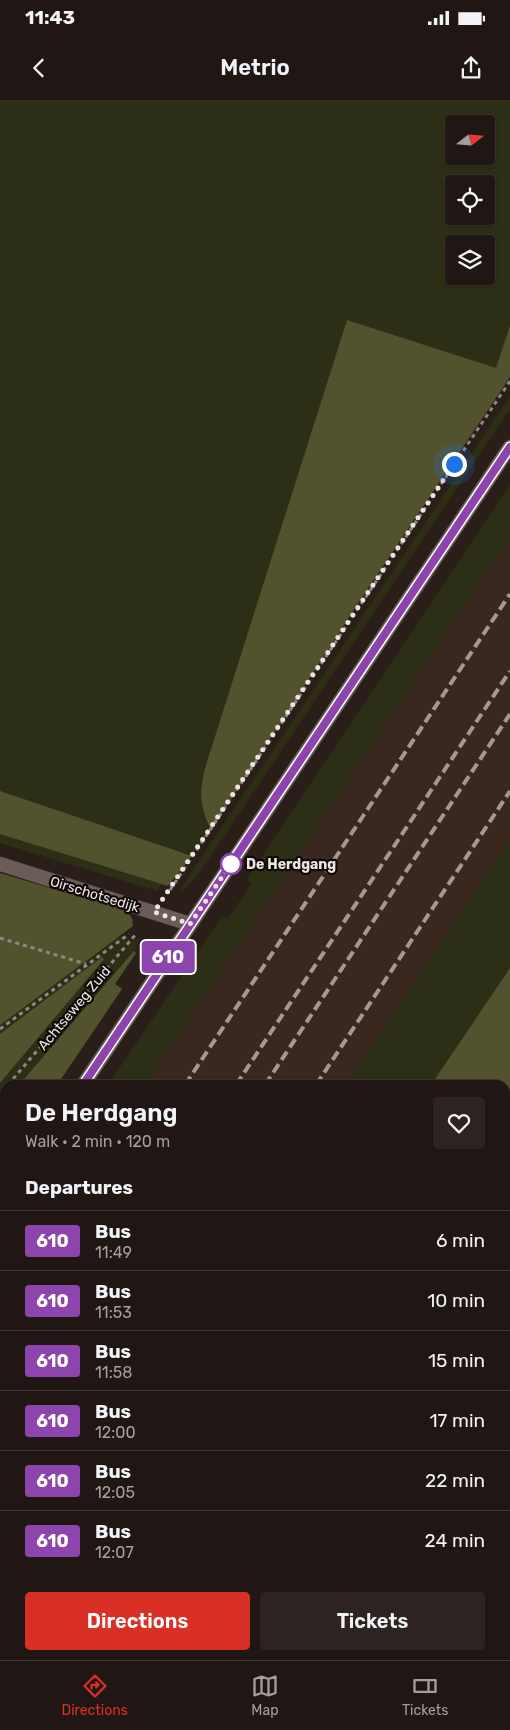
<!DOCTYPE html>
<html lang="en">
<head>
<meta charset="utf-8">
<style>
  body { margin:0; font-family:Rubik,sans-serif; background:#2d2321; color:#f1f3f6; height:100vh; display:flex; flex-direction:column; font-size:19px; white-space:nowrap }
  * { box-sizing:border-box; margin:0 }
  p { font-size:16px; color:#a29fa0 }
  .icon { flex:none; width:28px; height:28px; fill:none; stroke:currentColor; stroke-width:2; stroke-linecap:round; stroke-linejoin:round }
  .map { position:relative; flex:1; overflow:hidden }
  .panel { position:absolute; left:0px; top:980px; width:510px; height:580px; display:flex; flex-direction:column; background:#201613; border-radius:15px 15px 0 0; box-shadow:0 1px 4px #0004,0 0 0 1px #3d3533 }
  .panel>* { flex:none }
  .badge { padding:0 10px; border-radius:4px; font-size:18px; line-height:32px }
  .needle { width:32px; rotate:73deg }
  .fabs { position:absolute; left:445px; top:15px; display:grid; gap:10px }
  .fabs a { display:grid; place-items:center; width:50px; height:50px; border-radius:5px; background:#201613; box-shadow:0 1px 4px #0004,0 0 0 1px #3d3533; font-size:25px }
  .you { position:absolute; width:25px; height:25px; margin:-12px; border:4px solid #fff; border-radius:50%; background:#1a73e8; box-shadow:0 0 0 8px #1a73e833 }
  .map>.badge { position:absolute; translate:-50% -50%; box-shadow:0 0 0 2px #fff }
  h2 { padding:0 25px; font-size:19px; line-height:45px }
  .round { display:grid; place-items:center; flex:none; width:52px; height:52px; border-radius:5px; background:#2d2321 }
  .summary { display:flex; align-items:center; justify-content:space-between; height:85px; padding:0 25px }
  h1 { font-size:24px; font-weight:600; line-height:38px }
  .action { display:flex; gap:10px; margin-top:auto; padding:10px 25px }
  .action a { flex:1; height:58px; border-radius:5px; background:#d93025; color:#fff; font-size:20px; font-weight:600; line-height:58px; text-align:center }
  .action a+a { background:#2d2321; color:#f1f3f6 }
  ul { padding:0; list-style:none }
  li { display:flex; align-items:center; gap:15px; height:60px; padding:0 25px; border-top:1px solid #3d3533 }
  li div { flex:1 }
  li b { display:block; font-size:19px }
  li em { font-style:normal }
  li .badge { min-width:55px; font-weight:700; text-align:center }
  .status { display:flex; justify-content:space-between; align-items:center; height:35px; padding:0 25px; background:#201613; direction:ltr }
  .status svg { height:14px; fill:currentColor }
  header { display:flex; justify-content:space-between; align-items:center; height:65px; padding:0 25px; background:#201613; font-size:22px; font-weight:600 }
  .tab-bar { display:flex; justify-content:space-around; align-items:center; height:70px; border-top:1px solid #3d3533; background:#201613; font-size:14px; color:#a29fa0 }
  .tab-bar a { display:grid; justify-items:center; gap:2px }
  .tab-bar .current { color:#d93025 }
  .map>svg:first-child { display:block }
</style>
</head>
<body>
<div class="status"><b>11:43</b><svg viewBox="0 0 49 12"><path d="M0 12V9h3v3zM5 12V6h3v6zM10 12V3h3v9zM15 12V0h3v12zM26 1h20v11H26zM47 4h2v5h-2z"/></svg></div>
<header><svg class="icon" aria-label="back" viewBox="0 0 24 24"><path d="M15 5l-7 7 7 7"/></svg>Metrio<svg class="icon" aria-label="share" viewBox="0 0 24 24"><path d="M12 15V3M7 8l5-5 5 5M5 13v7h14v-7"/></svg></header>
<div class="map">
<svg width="510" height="1560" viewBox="0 0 510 1560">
  <rect width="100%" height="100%" fill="#2a1e19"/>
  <g fill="#392720">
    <path d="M510,405v463l-79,117h-310z"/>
    <path d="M5,1157v398h96l-4,5h-97v-395z"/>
  </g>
  <g fill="#2d2e16" fill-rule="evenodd">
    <path d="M0,0h510v260l-304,458 5,12 -19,26 -9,-4 -26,39 -157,-48zM454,24h32v32h-32zM454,84h32v32h-32zM454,144h32v32h-32z"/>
    <path d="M510,296v13l-308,460 -20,24h-2l1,-5z"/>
    <path d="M510,385v52l-365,548h-37l114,-169 5,4 25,-37 -5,-4z"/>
    <path d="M510,738v130l-79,117h-85z"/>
    <path d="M0,824l69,3 70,13 -5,11 2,2 -21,31 7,5 -65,96h-52v78l-5,7z"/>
    <path d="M5,1139v56l-5,8v-56z"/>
    <path d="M510,1170v33l-5,-3v-21z"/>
    <path d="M77,1555h58l-3,5h-58z"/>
  </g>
  <g fill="#52532e">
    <path d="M347,220l149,48 14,-42v51l-151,225 -148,228c-12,-26 -12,-38 -5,-65z"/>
    <path d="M0,691l192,65 -24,30 -168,-52z"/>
    <path d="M0,773l126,38 6,7 1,8 -133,99z"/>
    <path d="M134,851l2,2 -21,31 7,5 -65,96h-38z"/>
    <path d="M102,857l2,2 -104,124v-49z"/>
    <path d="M510,868v302l-5,9v-194h-74z"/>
    <path d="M5,1001v62l-5,7v-63z"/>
  </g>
  <g fill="#553549" stroke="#6a5c64">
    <path d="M15,1555h64l-3,5h-55z"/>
    <path d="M281,1555h86l-3,5h-86z"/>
  </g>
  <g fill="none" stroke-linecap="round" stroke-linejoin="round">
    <g stroke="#423935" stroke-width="15">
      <path id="service" d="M0,1534l5,-7"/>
    </g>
    <g stroke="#423935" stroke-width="15">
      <path id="minor" d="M0,764l190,60"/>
    </g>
    <g stroke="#423935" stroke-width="15">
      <g id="tertiary">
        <path d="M83,985l427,-638"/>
        <path d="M0,1109l5,-8"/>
      </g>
    </g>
    <g stroke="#918782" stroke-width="3" stroke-dasharray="4 4" stroke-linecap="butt">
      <path d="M170,790l340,-509"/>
      <path d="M0,838l86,26"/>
      <path d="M0,929l129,-95"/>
      <path d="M8,985l128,-151"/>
      <path d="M0,995l5,-6"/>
    </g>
    <use href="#service" stroke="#6b5c57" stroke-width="14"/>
    <use href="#minor" stroke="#6b5c57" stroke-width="14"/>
    <use href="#tertiary" stroke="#6b5c57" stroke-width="14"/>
    <g stroke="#a29994" stroke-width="4" stroke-dasharray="10 5" stroke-linecap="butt">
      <path d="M185,985l325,-491"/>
      <path d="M236,985l274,-414"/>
      <path d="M265,985l245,-371"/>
      <path d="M316,985l194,-294"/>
      <path d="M0,1265l5,-8"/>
      <path d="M0,1340l5,-7"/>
      <path d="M0,1385l5,-7"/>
      <path d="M0,1463l5,-8"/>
    </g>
  </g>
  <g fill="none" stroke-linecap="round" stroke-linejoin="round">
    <g stroke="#fff" stroke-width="11">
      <path id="line" d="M83,985l427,-638"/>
    </g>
    <use href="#line" stroke="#8e44ad" stroke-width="8"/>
    <path stroke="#ede5e1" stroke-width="5" stroke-dasharray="0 9" d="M231,764l-41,60 -36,-12 300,-448"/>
  </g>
  <circle fill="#fff" stroke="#8e44ad" stroke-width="2.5" cx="231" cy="764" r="10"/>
  <g text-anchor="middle" stroke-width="4.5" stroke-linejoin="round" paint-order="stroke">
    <g font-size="14" font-weight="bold" fill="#ede5e1" stroke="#0f0908" text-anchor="start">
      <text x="246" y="769">De Herdgang</text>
    </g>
    <g font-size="14" fill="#ede5e1" stroke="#0f0908">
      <text transform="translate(95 794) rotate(17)" y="5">Oirschotsedijk</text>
      <text transform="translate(74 908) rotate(-50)" y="5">Achtseweg Zuid</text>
    </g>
  </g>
</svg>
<div class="fabs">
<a><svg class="needle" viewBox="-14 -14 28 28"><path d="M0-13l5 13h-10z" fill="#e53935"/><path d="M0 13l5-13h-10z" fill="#a29fa0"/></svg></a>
<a><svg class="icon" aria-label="locate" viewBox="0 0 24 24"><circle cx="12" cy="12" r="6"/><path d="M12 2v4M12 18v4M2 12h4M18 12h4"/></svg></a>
<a><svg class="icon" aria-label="layers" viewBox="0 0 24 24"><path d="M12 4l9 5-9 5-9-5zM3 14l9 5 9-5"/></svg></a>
</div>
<div class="you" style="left:454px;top:364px"></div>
<b class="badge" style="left:168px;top:857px;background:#8e44ad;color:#fff">610</b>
<section class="panel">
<div class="summary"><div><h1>De Herdgang</h1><p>Walk · 2 min · 120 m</p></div><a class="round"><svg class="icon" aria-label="heart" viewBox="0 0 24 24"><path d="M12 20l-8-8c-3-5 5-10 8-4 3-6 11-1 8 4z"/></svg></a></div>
<h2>Departures</h2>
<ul>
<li><span class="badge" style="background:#8e44ad;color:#fff">610</span><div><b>Bus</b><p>11:49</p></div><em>6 min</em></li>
<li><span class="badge" style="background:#8e44ad;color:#fff">610</span><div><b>Bus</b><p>11:53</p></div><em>10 min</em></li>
<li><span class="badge" style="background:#8e44ad;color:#fff">610</span><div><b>Bus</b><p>11:58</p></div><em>15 min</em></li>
<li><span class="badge" style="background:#8e44ad;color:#fff">610</span><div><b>Bus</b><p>12:00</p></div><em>17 min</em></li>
<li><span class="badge" style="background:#8e44ad;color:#fff">610</span><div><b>Bus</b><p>12:05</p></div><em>22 min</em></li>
<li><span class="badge" style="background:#8e44ad;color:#fff">610</span><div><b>Bus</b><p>12:07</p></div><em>24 min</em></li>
</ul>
<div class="action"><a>Directions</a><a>Tickets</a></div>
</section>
</div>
<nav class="tab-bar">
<a class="current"><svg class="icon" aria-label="directions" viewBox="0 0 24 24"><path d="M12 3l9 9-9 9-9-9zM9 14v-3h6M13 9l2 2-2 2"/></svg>Directions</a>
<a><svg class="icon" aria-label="map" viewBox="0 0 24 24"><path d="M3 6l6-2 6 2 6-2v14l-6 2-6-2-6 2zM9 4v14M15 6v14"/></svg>Map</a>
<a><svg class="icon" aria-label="tickets" viewBox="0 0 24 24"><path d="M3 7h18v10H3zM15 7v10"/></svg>Tickets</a>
</nav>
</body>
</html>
